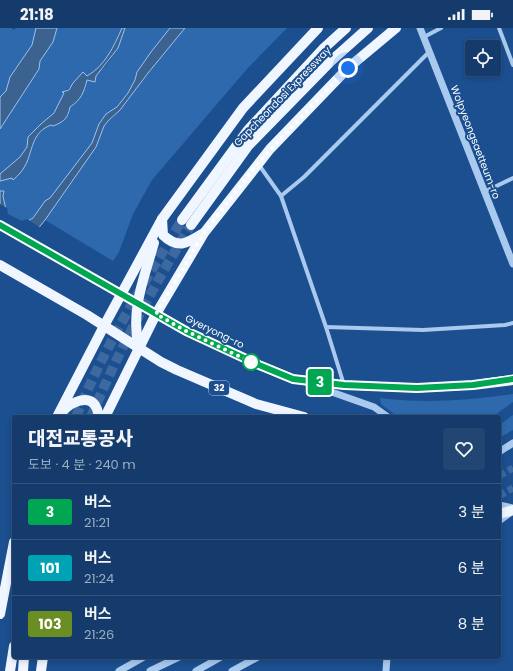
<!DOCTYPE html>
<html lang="ko">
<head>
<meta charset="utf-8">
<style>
  body { margin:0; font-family:Poppins,"Noto Sans KR",sans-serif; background:#214673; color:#f1f3f6; height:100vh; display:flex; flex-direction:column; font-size:15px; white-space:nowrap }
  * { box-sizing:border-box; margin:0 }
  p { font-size:13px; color:#9dadc1 }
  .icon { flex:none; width:22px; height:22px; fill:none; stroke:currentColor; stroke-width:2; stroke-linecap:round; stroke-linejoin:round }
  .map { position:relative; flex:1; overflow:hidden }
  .sheet { position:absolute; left:12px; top:387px; width:489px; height:244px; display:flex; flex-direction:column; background:#143b6b; border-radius:4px; box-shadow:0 2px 6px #0003,0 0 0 1px #33557e }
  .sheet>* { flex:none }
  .badge { padding:0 8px; border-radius:3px; font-size:14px; line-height:26px }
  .buttons { position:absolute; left:465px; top:12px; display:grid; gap:8px }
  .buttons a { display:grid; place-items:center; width:36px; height:36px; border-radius:4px; background:#143b6b; box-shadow:0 2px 6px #0003,0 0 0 1px #33557e; font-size:20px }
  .you { position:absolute; width:20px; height:20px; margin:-10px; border:3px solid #fff; border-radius:50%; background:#1a73e8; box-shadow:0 0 0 6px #1a73e833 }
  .map>.badge { position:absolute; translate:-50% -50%; box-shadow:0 0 0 2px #fff }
  .round { display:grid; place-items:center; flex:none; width:42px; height:42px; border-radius:4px; background:#214673 }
  .summary { display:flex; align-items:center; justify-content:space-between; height:68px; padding:0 16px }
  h1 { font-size:19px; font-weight:800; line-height:30px }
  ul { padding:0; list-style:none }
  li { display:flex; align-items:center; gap:12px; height:56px; padding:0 16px; border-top:1px solid #33557e }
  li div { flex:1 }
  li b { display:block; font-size:15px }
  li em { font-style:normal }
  li .badge { min-width:44px; font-weight:700; text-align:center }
  .status { display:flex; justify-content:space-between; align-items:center; height:28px; padding:0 20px; background:#143b6b; direction:ltr }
  .status svg { height:11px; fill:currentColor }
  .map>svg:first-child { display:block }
</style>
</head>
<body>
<div class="status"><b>21:18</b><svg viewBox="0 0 49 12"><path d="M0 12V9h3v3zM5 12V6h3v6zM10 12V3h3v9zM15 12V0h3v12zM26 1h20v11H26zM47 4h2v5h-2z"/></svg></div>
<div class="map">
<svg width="513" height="643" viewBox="0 0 513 643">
  <rect width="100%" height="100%" fill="#1b4f8f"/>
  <g fill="#2e69ad">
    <path d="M0,0h11l3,2 2,-2h20l-4,17 -22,32 -4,14 -6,6z"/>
    <path d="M57,0h65c-9,18 -17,38 -35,48l-4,-4c-7,7 -12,17 -20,20l2,1 -11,20 -13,11 -13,13 -1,10 -7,10 -20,17v-45l39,-60 1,-8 13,-19z"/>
    <path d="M125,0h45l-19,24 -14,20 -2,8 -7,13 -11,14 -11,7 -7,10 -7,19 -42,55 -5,3 -12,17 -11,6 -15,-9 -4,-19 1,-5h-4v-10l12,-3 1,2 14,-18 7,-22 10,-13 25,-12 1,-8 6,-4 11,-24c23,-9 29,-30 38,-51z"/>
    <path d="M185,0h102l-40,41 -95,111 -19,34 -14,38 -6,9 -68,-41 51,-73 8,-21 16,-16 28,-37z"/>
    <path d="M513,366v8l-21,15h-94l-17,-13 -1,-6c45,6 89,2 133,-4z"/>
    <path d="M513,387v15l-14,8v-13z"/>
  </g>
  <g fill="#3c6290" stroke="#9cc4f0">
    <path d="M36,0h21l-4,14 -13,19 -1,8 -39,60v-32l6,-6 4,-14 22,-32z"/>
    <path d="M122,0h3l-7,20 -22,28 -1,6 -8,-2c-3,12 -6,20 -17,27 -2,11 -6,15 -17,19l-2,-1c-18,7 -18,22 -24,37 -3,7 -8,13 -14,18l-1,-2 -12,3v-7l20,-17 7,-10 1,-10 13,-13 13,-11 10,-20 -2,-1 7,-2 4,-7 10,-11 4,4c18,-10 27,-30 35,-48z"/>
    <path d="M170,0h15l-37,45 -28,37 -12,11 -4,5 -8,21 -51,73 -45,56v-85h4l-1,5 4,19 15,9 11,-6 12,-17 5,-3 42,-55 7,-19 7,-10 11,-7 11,-14 7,-13 2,-8 14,-20z"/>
  </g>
  <path fill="#1b4f8f" d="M0,176l7,4 1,6 14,7 5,-2 14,9 -41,50z"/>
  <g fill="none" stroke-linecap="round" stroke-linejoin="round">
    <g stroke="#3d69a0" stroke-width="7" stroke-dasharray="7 3.5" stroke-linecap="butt">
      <path d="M499,448l14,-8"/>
      <path d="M499,468l14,-8"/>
    </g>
    <g stroke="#3d69a0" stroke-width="10" stroke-dasharray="10 5" stroke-linecap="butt">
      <path d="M76,389c28,-69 67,-133 106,-197"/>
      <path d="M91,389c29,-69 61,-129 100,-192"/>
    </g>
    <g stroke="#a9c9ee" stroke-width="4">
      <path d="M499,0l14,37"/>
      <path d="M424,9l17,-9"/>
      <path d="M259,137l22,31 45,131 18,58"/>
      <path d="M484,164l29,-14"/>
      <path d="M281,168l23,-19 125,-125"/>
      <path d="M326,299l97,3 82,-5 8,-2"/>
    </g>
    <g stroke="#a9c9ee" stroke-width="7">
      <path d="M420,0l93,236"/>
      <path d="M309,356l65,23 14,10"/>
      <path d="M499,424l14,-9"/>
      <path d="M499,477l14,3"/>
      <path d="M499,493l11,-8"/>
      <path d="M119,643l25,-14"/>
      <path d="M150,643l29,-14"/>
      <path d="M196,643l25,-14"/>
      <path d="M232,643l26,-14"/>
      <path d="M386,643l1,-14"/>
    </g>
    <g stroke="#f0f6ff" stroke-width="10">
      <path d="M162,191l1,16c15,14 23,9 39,-1"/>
      <path d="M182,192l66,-90 76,-82 22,-20"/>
      <path d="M0,197l186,106 73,34 34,14 51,6 73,3 56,-3 40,-5"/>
      <path d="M191,197l57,-79 83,-85 37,-33"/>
      <path d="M0,237l87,50 74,47 16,8 79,34 48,13"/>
      <path d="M139,320c-9,-37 5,-70 15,-105"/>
      <path d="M63,383c7,-8 26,-18 33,-4 2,3 2,7 3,10"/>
      <path d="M57,389l47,-91 58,-107 81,-111 75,-80"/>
      <path d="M105,389l51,-103 48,-81 66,-84 78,-81 48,-40"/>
      <path d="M499,486l14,-4"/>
      <path d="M0,586l14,-72"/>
      <path d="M10,643l4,-25"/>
      <path d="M23,643l1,-14"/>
      <path d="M41,643l2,-14"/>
    </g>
  </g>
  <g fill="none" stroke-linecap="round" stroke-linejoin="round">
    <g stroke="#fff" stroke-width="9">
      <path id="line" d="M0,197l186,106 73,34 34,14 51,6 73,3 56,-3 40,-6"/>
    </g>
    <use href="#line" stroke="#00a651" stroke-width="6"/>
    <path stroke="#fff" stroke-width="4" stroke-dasharray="0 7.2" d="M251,334l-65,-31 -30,-17 48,-81 54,-70 90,-95"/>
  </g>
  <circle fill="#fff" stroke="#00a651" stroke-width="2" cx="251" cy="334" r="8"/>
  <g text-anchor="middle" stroke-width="4" stroke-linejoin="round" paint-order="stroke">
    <rect fill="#1b4f8f" stroke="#bbcadd" stroke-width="1" x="209" y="353" width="20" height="14" rx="3"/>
    <g font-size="9" font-weight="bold" fill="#fff">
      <text x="219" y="363">32</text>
    </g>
    <g font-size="10" fill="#fff" stroke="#1b4f8f">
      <text transform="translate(282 68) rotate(-46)" y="4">Gapcheondosi Expressway</text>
      <text transform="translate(476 114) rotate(69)" y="4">Wolpyeongsaetteum-ro</text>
      <text transform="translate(215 303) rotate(26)" y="4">Gyeryong-ro</text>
    </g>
  </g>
</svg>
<div class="buttons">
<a><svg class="icon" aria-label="locate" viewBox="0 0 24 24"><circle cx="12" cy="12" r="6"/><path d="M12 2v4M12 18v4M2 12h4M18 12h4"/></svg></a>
</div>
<div class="you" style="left:348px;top:40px"></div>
<b class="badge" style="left:320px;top:354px;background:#00a651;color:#fff">3</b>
<section class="sheet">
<div class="summary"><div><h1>대전교통공사</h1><p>도보 · 4 분 · 240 m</p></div><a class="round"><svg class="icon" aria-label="heart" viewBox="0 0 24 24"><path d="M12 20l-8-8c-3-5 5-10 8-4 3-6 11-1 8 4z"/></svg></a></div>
<ul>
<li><span class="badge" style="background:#00a651;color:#fff">3</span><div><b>버스</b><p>21:21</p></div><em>3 분</em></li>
<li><span class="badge" style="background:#00a3b4;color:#fff">101</span><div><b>버스</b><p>21:24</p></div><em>6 분</em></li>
<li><span class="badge" style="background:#6b8e23;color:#fff">103</span><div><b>버스</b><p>21:26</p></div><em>8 분</em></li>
</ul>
</section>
</div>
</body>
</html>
